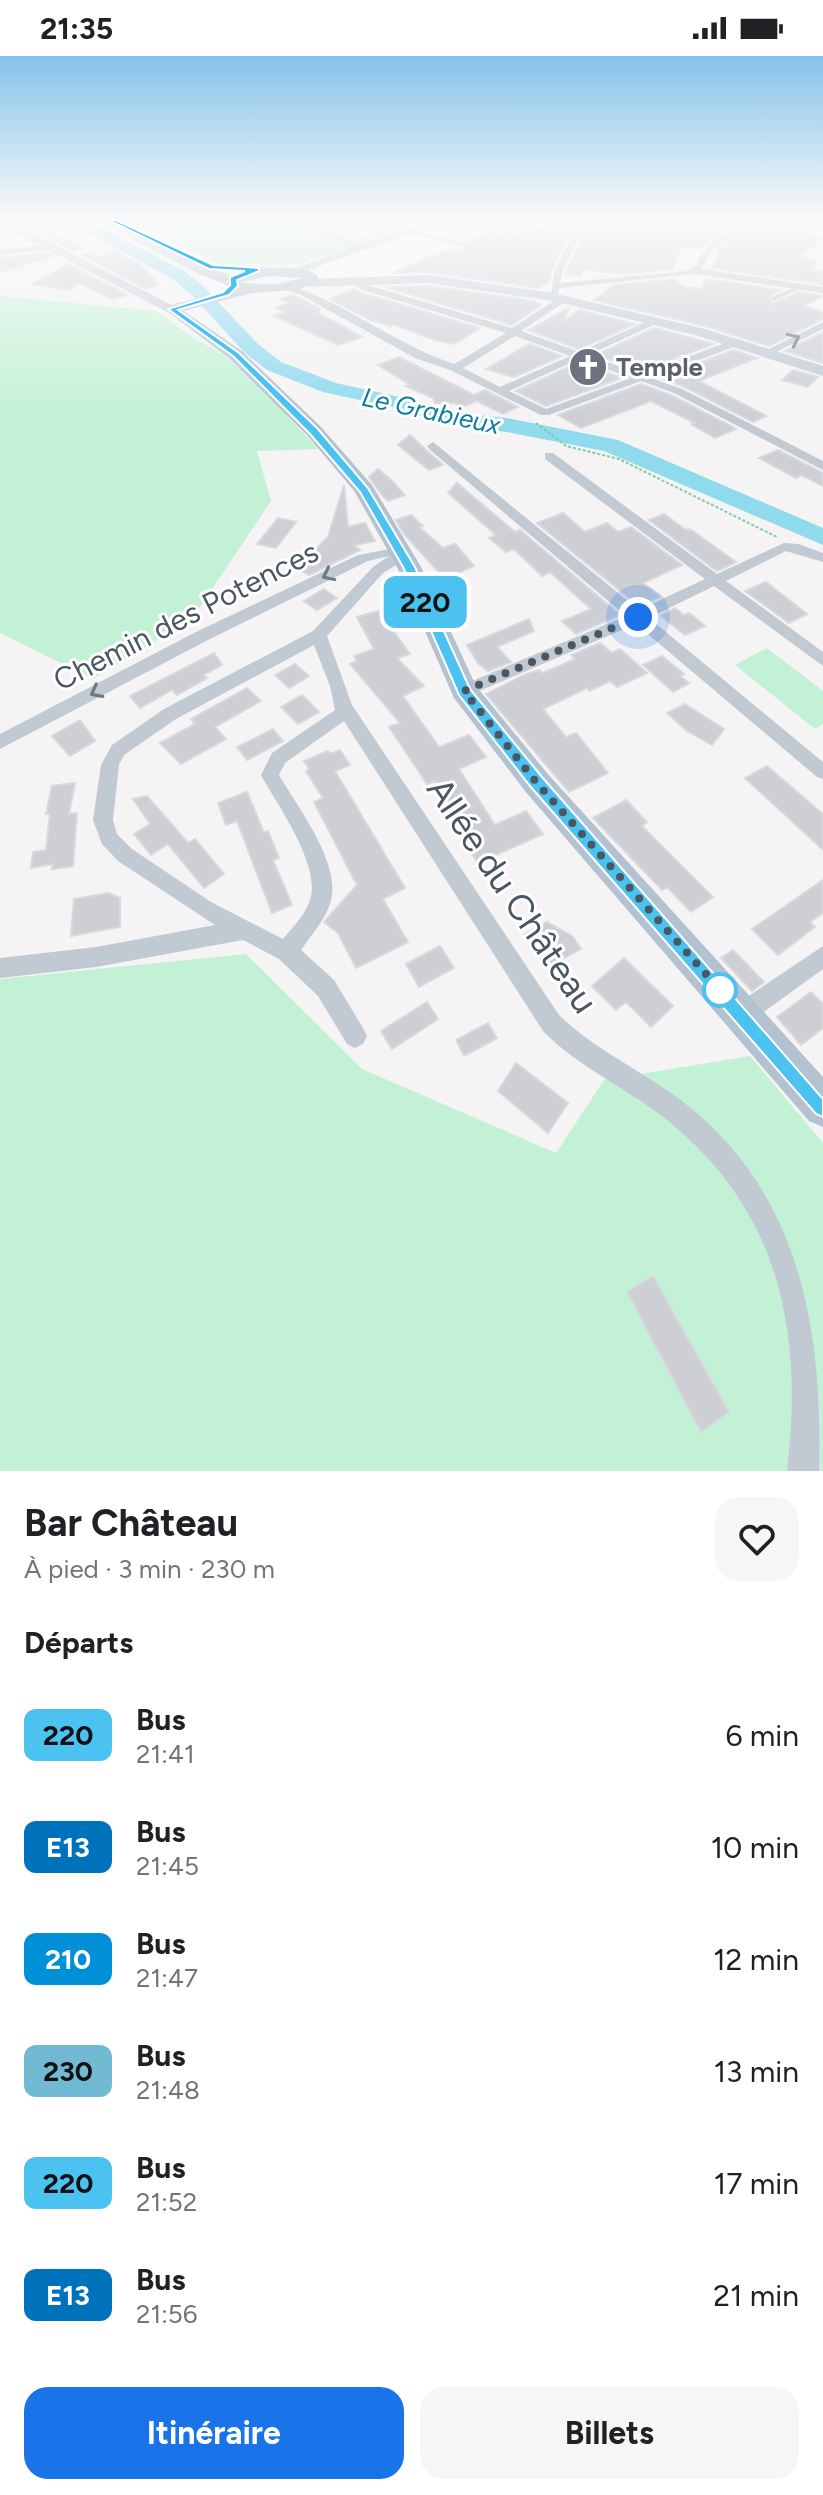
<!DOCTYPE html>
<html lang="fr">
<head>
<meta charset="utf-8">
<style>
  body { margin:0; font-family:Figtree,sans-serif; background:#f6f6f6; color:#202124; height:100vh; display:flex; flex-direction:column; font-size:30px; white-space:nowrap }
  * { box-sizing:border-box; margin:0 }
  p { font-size:26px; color:#757577 }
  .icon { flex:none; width:44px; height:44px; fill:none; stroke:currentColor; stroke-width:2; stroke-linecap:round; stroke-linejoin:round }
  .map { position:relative; height:1415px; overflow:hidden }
  .drawer { display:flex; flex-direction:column; background:#fff; flex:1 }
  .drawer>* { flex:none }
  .badge { padding:0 16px; border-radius:12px; font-size:28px; line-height:52px }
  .you { position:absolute; width:40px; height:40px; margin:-20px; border:6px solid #fff; border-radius:50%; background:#1a73e8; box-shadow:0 0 0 12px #1a73e833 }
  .map>.badge { position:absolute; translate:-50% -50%; box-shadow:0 0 0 4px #fff }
  h2 { padding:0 24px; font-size:30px; line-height:72px }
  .round { display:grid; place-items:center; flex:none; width:84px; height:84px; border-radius:24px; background:#f6f6f6 }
  .summary { display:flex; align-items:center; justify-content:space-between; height:136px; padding:0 24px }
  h1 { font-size:38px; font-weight:700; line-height:60px }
  .primary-button { display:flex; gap:16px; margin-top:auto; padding:16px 24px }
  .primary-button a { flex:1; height:92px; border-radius:24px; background:#1a73e8; color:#fff; font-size:32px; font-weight:700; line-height:92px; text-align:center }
  .primary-button a+a { background:#f6f6f6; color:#202124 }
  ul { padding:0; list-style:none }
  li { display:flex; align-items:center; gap:24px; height:112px; padding:0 24px }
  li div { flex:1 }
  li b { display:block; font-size:30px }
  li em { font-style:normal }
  li .badge { min-width:88px; font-weight:700; text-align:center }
  .status { display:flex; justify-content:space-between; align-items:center; height:56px; padding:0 40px; background:#fff; direction:ltr }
  .status svg { height:22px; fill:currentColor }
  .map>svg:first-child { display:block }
</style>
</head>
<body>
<div class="status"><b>21:35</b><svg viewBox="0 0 49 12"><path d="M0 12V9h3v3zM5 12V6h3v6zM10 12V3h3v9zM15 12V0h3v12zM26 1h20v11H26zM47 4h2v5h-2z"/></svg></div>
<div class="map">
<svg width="823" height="1415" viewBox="0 0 823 1415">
  <rect width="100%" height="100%" fill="#f5f3f3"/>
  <path fill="#fdf9ef" d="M424,174l66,24 -58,23 -96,2 -17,-5 -1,-7 10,-7z"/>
  <g fill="#c3f1d5">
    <path d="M125,164h216l-30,9 41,19 -55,16 -77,1z"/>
    <path d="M0,240l156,15 36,26 29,16 35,29 62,67 -61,2 14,50 -79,118 -99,60 -93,-46z"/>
    <path d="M767,592l56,43v33l-8,5 -80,-64z"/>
    <path d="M246,898l116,115 194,84 48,-73 146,-24 73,87v328h-823v-492z"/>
  </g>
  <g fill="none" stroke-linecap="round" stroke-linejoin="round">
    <path fill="#90daee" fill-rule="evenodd" d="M65,164h19l99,50 20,16 55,58 23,18 55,21 68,15 46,14 57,6 111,22 205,88v17l-219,-94 -97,-19 -60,-7 -55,-18 -69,-15 -56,-22 -23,-18 -53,-58 -20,-16z"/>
  </g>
  <g fill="#cdcfd5" stroke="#d7d9de" stroke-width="2">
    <path d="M387,164h39l-52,17 -5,-2z"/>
    <path d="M493,164l15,3 8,-3 33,12 4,-7 19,4 -21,42 -1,10 -11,7 -111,-16 -36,1 61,-25 10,2 3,-7 26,-11 15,6 11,-4 -2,-4z"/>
    <path d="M773,164h50v6l-15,9 13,3 -5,3 5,1 -23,15 19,4 -4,9 10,2v12l-110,-16 7,-19 -3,-1z"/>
    <path d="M27,166l56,26 -10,3 -53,-28z"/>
    <path d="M607,168h49l75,5 -23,10 -6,9h-21l-8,21 -50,5 -40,-5 -3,7 -15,-2 21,-44 23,2z"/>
    <path d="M90,196l10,5 15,-5 25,12 19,21 -13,4 -64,-34z"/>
    <path d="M46,197l8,3 -54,16v-14z"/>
    <path d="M68,208l59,31 -15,4 -33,-16 -11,7 -35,-6z"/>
    <path d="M675,223l9,8 18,2 4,-10 75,11 -12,7 3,7 27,-12 24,4 -19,10 19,6v7l-54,27 -63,-20 -112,-26 20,-15z"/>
    <path d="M428,230l106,15 7,4 -29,20 -126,-38z"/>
    <path d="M354,233l8,4 118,35 -25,16 -20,-4 -40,-15 -5,1 -19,-6 -41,-21z"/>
    <path d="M293,239l19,10 -3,2 5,-2 6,4 -2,4 44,24 -24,8 -64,-29 11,-4 -9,-4 13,-5 -8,-4z"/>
    <path d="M569,252l-6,14 16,-12 56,14 -56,25 -51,-19z"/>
    <path d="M654,272l60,16 -73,27 -45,-16z"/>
    <path d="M823,276v31l-38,-12z"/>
    <path d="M529,288l33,12 -48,21 -28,-8z"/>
    <path d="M733,294l24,8 -58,23 67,35 -13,6 -70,-36 -23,-8z"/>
    <path d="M399,301l75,38 11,-5 33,17 -15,7 -26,-13 -14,6 -8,-4h-20l-2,-5 -27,-12 4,-1 -32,-20z"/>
    <path d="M579,306l43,16 -76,28 -30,-15z"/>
    <path d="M793,314l25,7 -10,10 -26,-7z"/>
    <path d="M641,328l32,12 63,33 -21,9 -24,-14 4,-1 -44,-22 -70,27 -23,-13z"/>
    <path d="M410,379l17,16 16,14 -14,5 -31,-25z"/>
    <path d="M778,394l45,23v13l-22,-11 -5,3 -37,-20z"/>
    <path d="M378,413l14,12 13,14 -17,6 -6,-6 -13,-18z"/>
    <path d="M457,427l58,49 5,-2 100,85 -44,19 -14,-13 29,-12 -41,-37 -8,4 -28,-27 -8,3 -17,-14 7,-3 -48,-42z"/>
    <path d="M344,429l4,42 17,-4 10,18 -21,4 6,5 -51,25 -12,-7 31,-31z"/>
    <path d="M563,457l22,19 22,-9 11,9 13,-5 51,38 -39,18 17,14 -21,9 -102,-83z"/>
    <path d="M664,458l22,16 4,-1 46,33 -19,9 -68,-51z"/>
    <path d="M411,459l12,11 -4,1 24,21 12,-4 19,22 -29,13 -41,-45 -8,-14z"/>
    <path d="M278,462l18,4 -20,26 -19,-4z"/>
    <path d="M766,526l41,32 -18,9 -44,-32z"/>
    <path d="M324,533l13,9 -20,12 -13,-9z"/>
    <path d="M675,552l9,7 5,-2 16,13 -20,9 -24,-19z"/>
    <path d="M379,555l31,43 -13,4 27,28 -21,10 36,51 30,-12 17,22 -27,12 36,56 31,-14 17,23 -65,29 -15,-22 8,-3 -36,-57 -8,3 -38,-57 11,-4 -50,-59 7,-3 -3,-5 20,-7 -17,-32z"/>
    <path d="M529,563l5,12 -37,16 14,15 -23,9 -10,-8 -11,-18z"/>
    <path d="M600,587l12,10 8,-4 27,24 -30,14 -7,-6 -21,10 -2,-3 -44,21 23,28 10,-4 32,40 -39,19 -83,-98 38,-19 15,-5 4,3 32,-14 -4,-4z"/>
    <path d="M214,597l8,12 -18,10 3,3 -30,17 -5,-5 -32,18 -10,-12z"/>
    <path d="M662,600l22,18 -4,2 9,7 -16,9 -30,-27z"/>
    <path d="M295,608l14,12 -20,12 -14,-13z"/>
    <path d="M247,632l14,13 -46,26 11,12 -45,25 -21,-21 35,-19 -4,-5z"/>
    <path d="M302,639l17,17 -21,12 -17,-17z"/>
    <path d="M685,648l39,25 -12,16 -25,-14 -20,-18z"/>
    <path d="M80,664l15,21 -25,15 -18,-20z"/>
    <path d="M273,673l10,12 -36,19 -10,-13z"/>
    <path d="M340,694l10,15 -15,6 70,117 -22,11 25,43 -52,26 -18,-35 -14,-11 33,-37 -43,-83 9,-4 -17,-27 3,-2 -5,-8 24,-10 2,3z"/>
    <path d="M767,710l56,48v36l-78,-72z"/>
    <path d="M75,727l-6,31 8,-1 -4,53 -21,3 1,-5 -22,4 2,-16 13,-2 4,-36h-4l6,-28z"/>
    <path d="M247,736l17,41 4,-2 11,27 -6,2 19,45 -20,8 -35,-92 -11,4 -8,-22z"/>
    <path d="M147,740l41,47 7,-4 29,35 -20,14 -36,-44 -17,11 -17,-21 16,-10 -17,-25z"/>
    <path d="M626,744l21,22 -5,4 71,71 -22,15 -24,-25 -5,3 -69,-72z"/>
    <path d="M823,824v33l-13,9 5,5 -37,28 -26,-26z"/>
    <path d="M108,837l12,5v29l-49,9 3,-37z"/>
    <path d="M547,866l25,14 9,13 -33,18 -23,-33z"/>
    <path d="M440,890l14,22 -35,19 -13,-23z"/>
    <path d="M733,894l27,28 4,4 -12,9 -31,-33z"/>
    <path d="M624,902l49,48 -22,21 -25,-25 -10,8 -24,-24z"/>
    <path d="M811,936l12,12v24l-22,17 -24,-28z"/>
    <path d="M427,946l11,17 -46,30 -11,-18z"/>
    <path d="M488,967l9,15 -33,18 -8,-16z"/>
    <path d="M516,1007l52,40 -20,30 -50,-42z"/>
    <path d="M653,1220l76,136 -28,20 -74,-140z"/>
  </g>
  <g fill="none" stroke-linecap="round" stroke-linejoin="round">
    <path stroke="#7ad0a6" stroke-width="2" stroke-dasharray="3 2" stroke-linecap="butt" d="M536,367l30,23 53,13 158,78"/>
    <g stroke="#c1cad2" stroke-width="4">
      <path d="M331,170l41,17"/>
      <path d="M411,175l50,14"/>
      <path d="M212,211l56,2"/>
      <path d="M773,243l28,-13"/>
    </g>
    <g fill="#c1cad2" fill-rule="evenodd">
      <path d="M290,164h11l60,24 75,-24h12l-154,55 -3,-5 62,-23z"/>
      <path d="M470,164h12l33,13 -7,2z"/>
      <path d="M580,164h8l-26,52 -2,11 127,-12 9,-6 13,-23 35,-15 -112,-7 121,3 17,-3 -55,26 -14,23 122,18v6l-129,-19 -134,14 -3,8h-6l3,-24z"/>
      <path d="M54,189l-3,4 -51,6v-6z"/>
      <path d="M354,225l158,47 48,-31h6v4l-45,30 58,21 73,-33h6v4l-70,32 53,19 90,-33h8v4l-88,33 31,11 141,72v9l-149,-77 -33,-12 -92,34h-8l-91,-45 -35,-12 -114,-63 -22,-8 5,-3c60,17 110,60 170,80l52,-31 -143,-43 -9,-5zM515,280l55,20 -70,31 -37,-19zM579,303l52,19 -85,31 -37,-18z"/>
      <path d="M823,266v7l-53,26 -9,-2z"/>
      <path d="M433,386l206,168 66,-31 -160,-120v-6h8l164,121 67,-31 14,1 25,9v9l-37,-11 -60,30 97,71v14l-109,-80 -65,32 174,144v17l-6,-2 -181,-153 -166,71h-12l-2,-4 2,-4 168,-71 -197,-167 -2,-3z"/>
      <path d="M401,491l7,4 -10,13 -15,9 -56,63 25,69 207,310c36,35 80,54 119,83 121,90 145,228 141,373h-32c17,-142 -8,-264 -125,-355 -39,-30 -84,-49 -119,-85l-199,-310 -59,42 -6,12c18,31 58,83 53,120 -3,21 -20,39 -31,55l33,30 29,48 4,8 -4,8 -8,4 -8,-4 -29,-48 -39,-37 -36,-19 -147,27 -96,11v-20l96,-11 119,-22 -97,-64 -16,-17 -9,-24 8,-55 11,-20 52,-36 149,-78 60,-64 16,-11 -21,5 -160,79 -208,109v-15l196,-102 162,-77zM314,589l16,41 5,24 -63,43 -11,22c16,30 63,93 48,128 -5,13 -17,25 -26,36l-72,-37 -79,-53 -15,-15 -4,-14 6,-55 5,-10 52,-36z"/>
      <path d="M823,890v23l-73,53 -8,3 -8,-3 -3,-8 3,-8z"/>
    </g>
    <g fill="#c1cbd6" fill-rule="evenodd">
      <path d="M0,164h7l172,89 -12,3 -167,-87z"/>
      <path d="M428,219l125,18 152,36 118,37v10l-128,-41 -142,-34 -125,-18 -119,4 -6,-4 6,-4z"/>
    </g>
    <path fill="#b3c2d1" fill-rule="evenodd" d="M96,164h16l118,56 27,-7 24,-2 28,3 9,6v6l-20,8 -46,3 -68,18 58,40 79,76 51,58 49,82 55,119 71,87 276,304v50l-14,-6 -284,-330 -71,-93 -57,-131 -42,-75 -48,-57 -77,-76 -66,-50 2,-3 64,-16 -3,-5 -28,-11zM269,220l35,2 -29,6 -36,-1z"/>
  </g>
  <defs><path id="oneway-chevron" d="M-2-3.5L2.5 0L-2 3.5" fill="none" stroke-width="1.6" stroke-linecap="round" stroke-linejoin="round" transform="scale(2)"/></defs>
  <g stroke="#6e7983">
    <use href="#oneway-chevron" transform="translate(794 283) rotate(-26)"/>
    <use href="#oneway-chevron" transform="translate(328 519) rotate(154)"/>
    <use href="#oneway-chevron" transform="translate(96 636) rotate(152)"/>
  </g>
  <linearGradient id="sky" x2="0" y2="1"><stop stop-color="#85c3ea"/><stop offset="0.45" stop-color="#fafafa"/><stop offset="1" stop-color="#fafafa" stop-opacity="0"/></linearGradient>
  <rect width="823" height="362" fill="url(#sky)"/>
  <path fill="#4cc2f1" stroke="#fff" stroke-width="2" d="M113,163l100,46 46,3v3l-22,9 1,6 -9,9 -51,15 61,43 79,76 50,59 47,79 55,122 72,88 281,322v18l-7,-3 -286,-328 -71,-91 -56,-128 -43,-75 -50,-58 -77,-78 -65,-47 55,-17 7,-7v-8l15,-6 -36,-2 -96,-47z"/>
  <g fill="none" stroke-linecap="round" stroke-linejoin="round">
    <path stroke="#4a5661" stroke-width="8" stroke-dasharray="0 14.4" d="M638,561l-174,74 72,91 184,208"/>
  </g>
  <defs>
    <g id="church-disc" transform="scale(2)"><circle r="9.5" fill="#6b7280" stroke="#fff"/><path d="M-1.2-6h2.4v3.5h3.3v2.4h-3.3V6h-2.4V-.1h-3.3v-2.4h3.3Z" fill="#fff"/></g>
  </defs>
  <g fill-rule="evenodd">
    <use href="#church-disc" x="588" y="311"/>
  </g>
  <circle fill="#fff" stroke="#4cc2f1" stroke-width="4" cx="720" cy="934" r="16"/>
  <g text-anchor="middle" stroke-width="6" stroke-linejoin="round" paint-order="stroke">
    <g font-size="26" font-weight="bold" fill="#5b616d" stroke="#fff" text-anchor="start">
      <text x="616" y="320">Temple</text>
    </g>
    <g font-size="26" font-style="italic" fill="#0c7c9b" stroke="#fff">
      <text transform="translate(431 355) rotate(12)" y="9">Le Grabieux</text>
    </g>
    <g font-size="30" fill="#4a5661" stroke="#fff">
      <text transform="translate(186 560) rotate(-27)" y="10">Chemin des Potences</text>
    </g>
    <g font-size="36" fill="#4a5661" stroke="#fff">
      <text transform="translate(513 839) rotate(56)" y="13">Allée du Château</text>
    </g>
  </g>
</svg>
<div class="you" style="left:638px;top:561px"></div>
<b class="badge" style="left:425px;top:546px;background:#4cc2f1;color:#111">220</b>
</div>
<section class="drawer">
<div class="summary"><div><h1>Bar Château</h1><p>À pied · 3 min · 230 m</p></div><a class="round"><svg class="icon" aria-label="heart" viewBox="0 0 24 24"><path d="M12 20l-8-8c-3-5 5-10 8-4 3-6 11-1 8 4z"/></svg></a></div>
<h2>Départs</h2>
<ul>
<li><span class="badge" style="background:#4cc2f1;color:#111">220</span><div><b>Bus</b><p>21:41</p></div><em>6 min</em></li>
<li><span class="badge" style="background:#0072bc;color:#fff">E13</span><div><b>Bus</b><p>21:45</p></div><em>10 min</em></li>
<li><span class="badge" style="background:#0090d7;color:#fff">210</span><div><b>Bus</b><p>21:47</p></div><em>12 min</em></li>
<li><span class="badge" style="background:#72b9d4;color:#111">230</span><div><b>Bus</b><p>21:48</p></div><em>13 min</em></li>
<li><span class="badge" style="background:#4cc2f1;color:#111">220</span><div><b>Bus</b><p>21:52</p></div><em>17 min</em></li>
<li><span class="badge" style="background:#0072bc;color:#fff">E13</span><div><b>Bus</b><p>21:56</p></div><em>21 min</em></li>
</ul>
<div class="primary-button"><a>Itinéraire</a><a>Billets</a></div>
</section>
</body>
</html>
